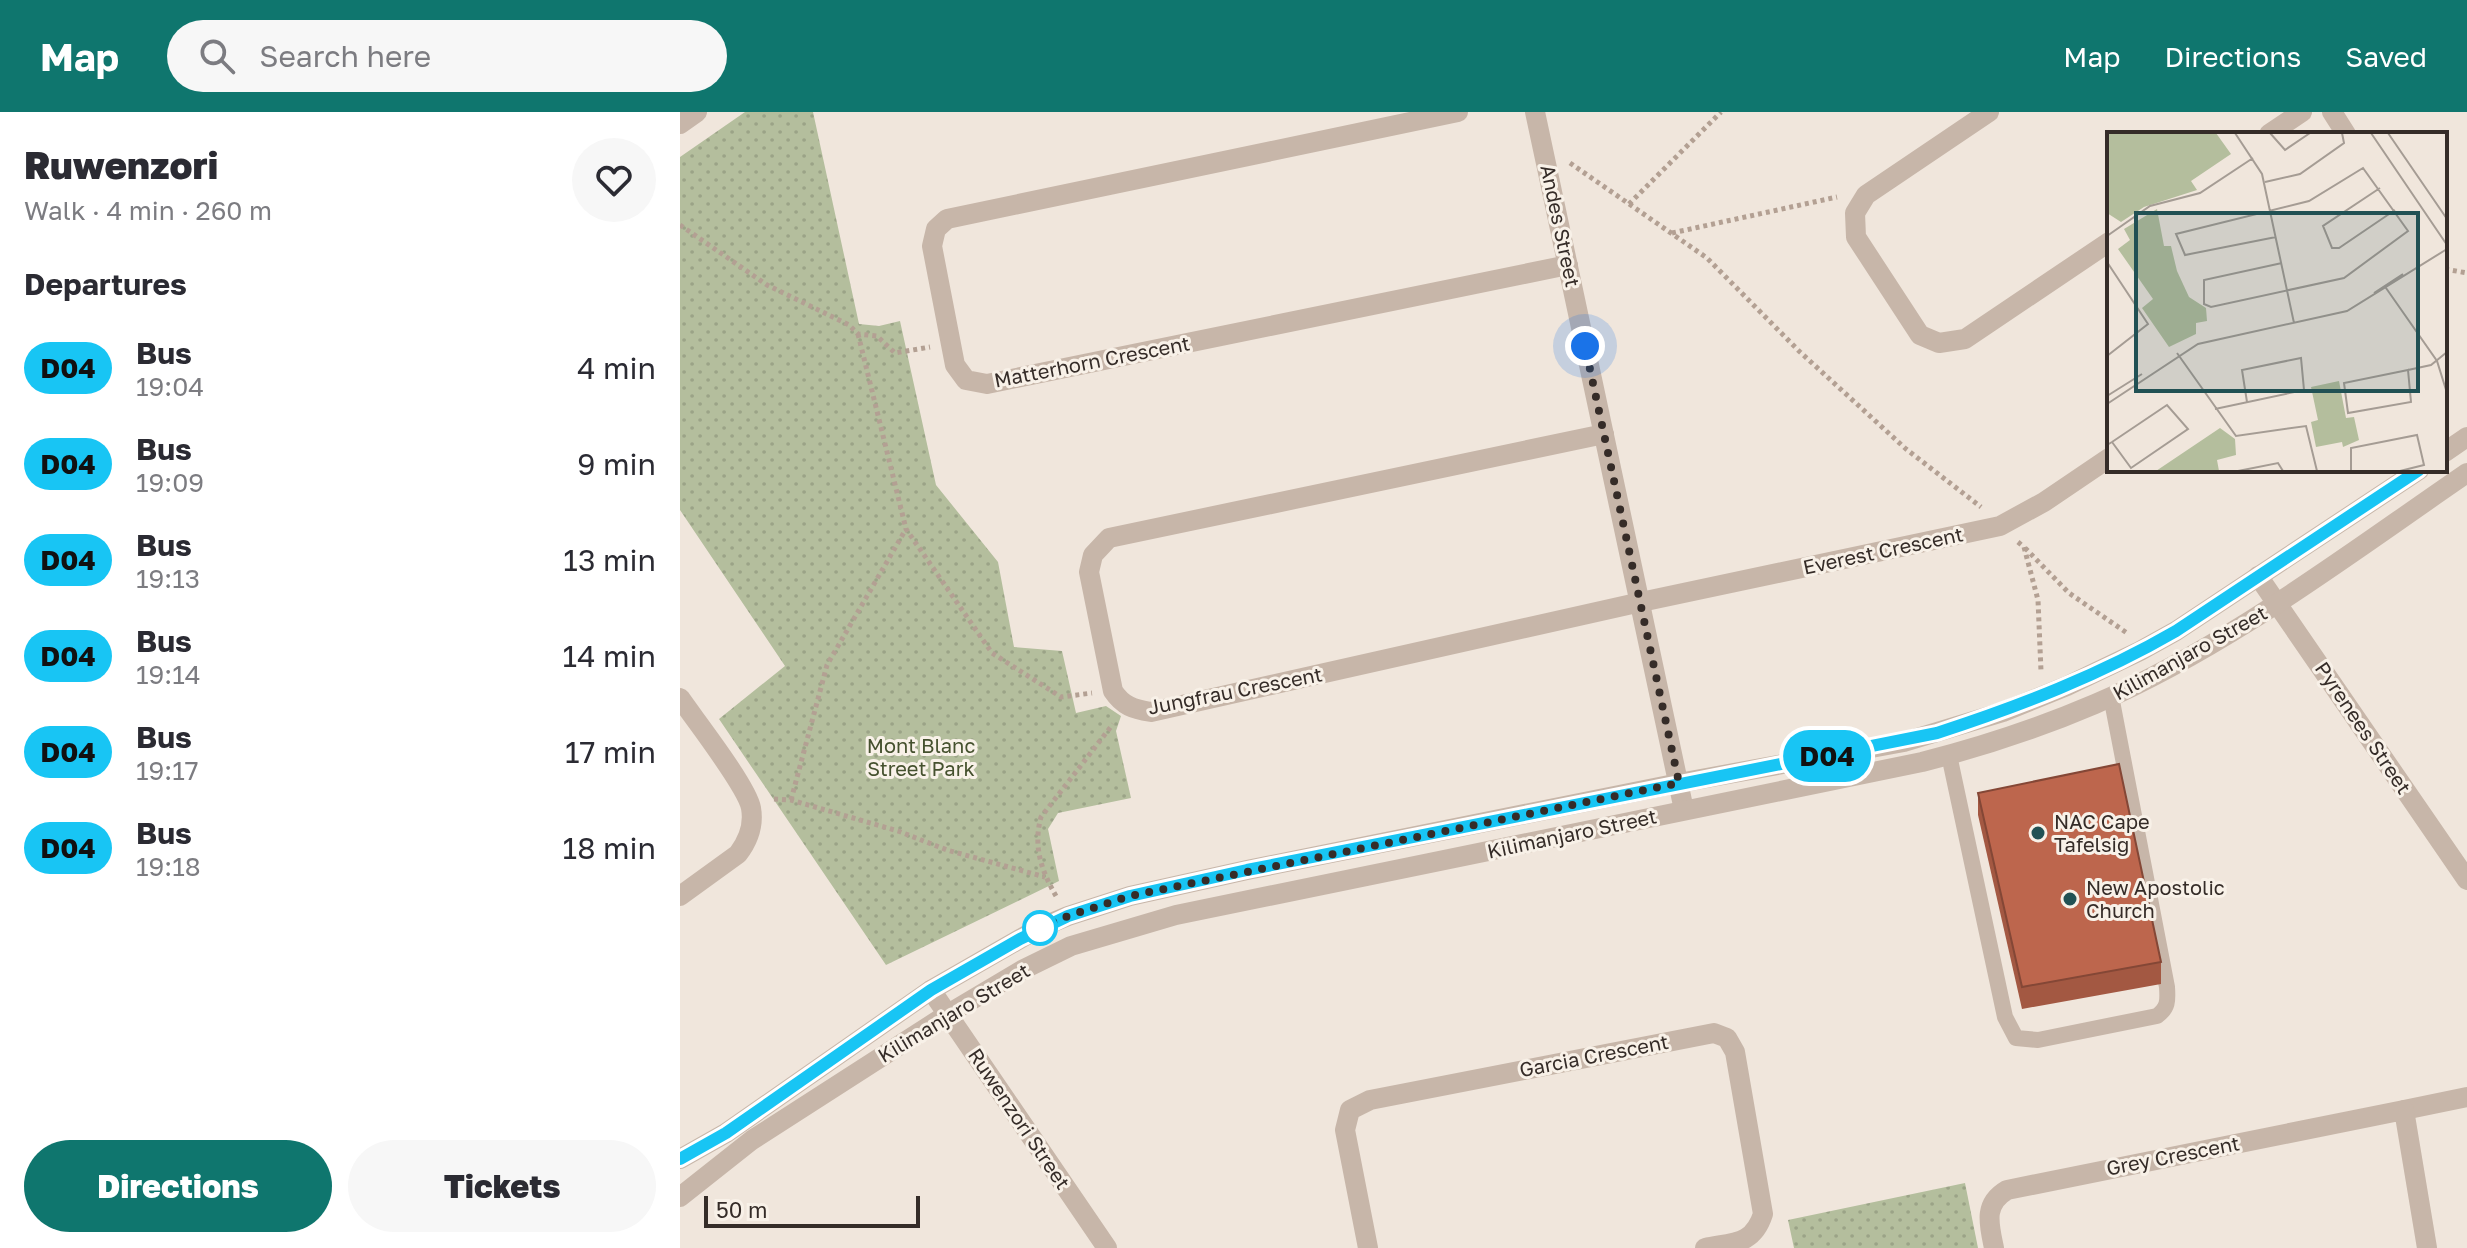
<!DOCTYPE html>
<html lang="en">
<head>
<meta charset="utf-8">
<style>
  body { margin:0; font-family:"Golos Text",sans-serif; background:#f7f7f7; color:#2b2b33; height:100vh; display:flex; flex-direction:column; font-size:30px; white-space:nowrap }
  * { box-sizing:border-box; margin:0 }
  p { font-size:26px; color:#7c7c81 }
  .icon { flex:none; width:44px; height:44px; fill:none; stroke:currentColor; stroke-width:2; stroke-linecap:round; stroke-linejoin:round }
  .map { position:relative; flex:1; overflow:hidden }
  .panel { display:flex; flex-direction:column; background:#fff; width:680px }
  .panel>* { flex:none }
  .badge { padding:0 16px; border-radius:26px; font-size:28px; line-height:52px }
  .scale { position:absolute; left:24px; bottom:20px; width:216px; box-sizing:border-box; padding-left:8px; border:4px solid #352c28; border-top:0; font-size:22px; line-height:28px; white-space:nowrap; color:#352c28; -webkit-text-stroke:6px #f8f1e8; paint-order:stroke }
  .you { position:absolute; width:40px; height:40px; margin:-20px; border:6px solid #fff; border-radius:50%; background:#1a73e8; box-shadow:0 0 0 12px #1a73e833 }
  .map>.badge { position:absolute; translate:-50% -50%; box-shadow:0 0 0 4px #fff }
  h2 { padding:0 24px; font-size:30px; line-height:72px }
  .round { display:grid; place-items:center; flex:none; width:84px; height:84px; border-radius:42px; background:#f7f7f7 }
  .summary { display:flex; align-items:center; justify-content:space-between; height:136px; padding:0 24px }
  h1 { font-size:38px; font-weight:800; line-height:60px }
  .button { display:flex; gap:16px; margin-top:auto; padding:16px 24px }
  .button a { flex:1; height:92px; border-radius:48px; background:#0f766e; color:#fff; font-size:32px; font-weight:800; line-height:92px; text-align:center }
  .button a+a { background:#f7f7f7; color:#2b2b33 }
  ul { padding:0; list-style:none }
  li { display:flex; align-items:center; gap:24px; height:96px; padding:0 24px }
  li div { flex:1 }
  li b { display:block; font-size:30px }
  li em { font-style:normal }
  li .badge { min-width:88px; font-weight:700; text-align:center }
  header { display:flex; align-items:center; gap:48px; box-sizing:border-box; height:112px; padding:0 40px; background:#0f766e; color:#fff }
  header strong { font-size:38px }
  nav { display:flex; gap:44px; margin-inline-start:auto; font-size:28px }
  .search { width:560px; height:72px; background:#f7f7f7; display:flex; align-items:center; gap:20px; box-sizing:border-box; padding:0 28px; border-radius:44px; color:#7c7c81; font-size:30px }
  main { display:flex; flex:1; min-height:0 }
  .map>svg:first-child { display:block }
</style>
</head>
<body>
<header>
<strong>Map</strong>
<div class="search"><svg class="icon" aria-label="search" viewBox="0 0 24 24"><circle cx="10" cy="10" r="6"/><path d="M15 15l6 6"/></svg>Search here</div>
<nav><a>Map</a><a>Directions</a><a>Saved</a></nav>
</header>
<main>
<section class="panel">
<div class="summary"><div><h1>Ruwenzori</h1><p>Walk · 4 min · 260 m</p></div><a class="round"><svg class="icon" aria-label="heart" viewBox="0 0 24 24"><path d="M12 20l-8-8c-3-5 5-10 8-4 3-6 11-1 8 4z"/></svg></a></div>
<h2>Departures</h2>
<ul>
<li><span class="badge" style="background:#18c5f4;color:#111">D04</span><div><b>Bus</b><p>19:04</p></div><em>4 min</em></li>
<li><span class="badge" style="background:#18c5f4;color:#111">D04</span><div><b>Bus</b><p>19:09</p></div><em>9 min</em></li>
<li><span class="badge" style="background:#18c5f4;color:#111">D04</span><div><b>Bus</b><p>19:13</p></div><em>13 min</em></li>
<li><span class="badge" style="background:#18c5f4;color:#111">D04</span><div><b>Bus</b><p>19:14</p></div><em>14 min</em></li>
<li><span class="badge" style="background:#18c5f4;color:#111">D04</span><div><b>Bus</b><p>19:17</p></div><em>17 min</em></li>
<li><span class="badge" style="background:#18c5f4;color:#111">D04</span><div><b>Bus</b><p>19:18</p></div><em>18 min</em></li>
</ul>
<div class="button"><a>Directions</a><a>Tickets</a></div>
</section>
<div class="map">
<svg width="1787" height="1136" viewBox="0 0 1787 1136">
  <defs>
    <pattern id="park-dots" width="8" height="8" patternUnits="userSpaceOnUse" patternTransform="scale(2)"><rect width="8" height="8" fill="#b4be9d"/><path d="M2 2h.1M6 6h.1" fill="none" stroke="#9ba387" stroke-width="1.8" stroke-linecap="round"/></pattern>
  </defs>
  <rect width="100%" height="100%" fill="#f0e6dc"/>
  <g fill="url(#park-dots)">
    <path d="M65,0h68l46,212 20,2 21,-5 36,164 62,77 16,85 48,4 14,62 30,-7 15,10 -5,15 15,67 -73,15 -10,16 11,52 -173,84 -167,-246 66,-53 -105,-156v-353z"/>
    <path d="M1285,1071l13,65h-184l-6,-28z"/>
  </g>
  <g fill="none" stroke-linecap="round" stroke-linejoin="round">
    <g stroke="#b3a093" stroke-width="5" stroke-dasharray="4 4" stroke-linecap="butt">
      <path d="M890,51l137,95 93,94 106,97 75,58"/>
      <path d="M949,92l92,-92"/>
      <path d="M0,113l87,60 82,40 9,9 19,2 18,17 35,-6"/>
      <path d="M992,121l165,-36"/>
      <path d="M1765,157l22,4"/>
      <path d="M178,222l48,195 86,124 69,44 31,-4"/>
      <path d="M1338,430l6,5 14,53 3,71"/>
      <path d="M1345,436l44,45 58,40"/>
      <path d="M94,687l17,1 107,31 49,19 98,27"/>
      <path d="M111,688l36,-135 79,-136"/>
      <path d="M376,784c-15,-26 -23,-50 -15,-79l72,-93"/>
    </g>
    <path stroke="#c7b6a9" stroke-width="16" d="M1269,643l56,262 11,21 22,2 119,-24c11,-8 11,-15 10,-29l-56,-291"/>
    <g stroke="#c7b6a9" stroke-width="20">
      <path d="M778,0l-511,107 -11,10 -4,17 23,119 11,15 21,4 581,-119"/>
      <path d="M855,0l149,698"/>
      <path d="M1309,0l-123,83 -11,18 1,24 64,98 19,8 26,-4 144,-97"/>
      <path d="M1652,0l14,22"/>
      <path d="M0,12l17,-12"/>
      <path d="M1589,22l33,-22"/>
      <path d="M924,322l-495,104 -16,17 -4,17 24,119c10,15 20,18 38,21l490,-110 359,-76 44,-24 65,-44"/>
      <path d="M1578,464l209,304"/>
      <path d="M0,586c15,22 67,88 71,110 3,17 -3,33 -13,46l-58,42"/>
      <path d="M251,878l176,258"/>
      <path d="M1724,998l63,-13"/>
      <path d="M688,1136l-23,-118 5,-20 20,-10 344,-67 13,5 8,14 28,162c-10,31 -29,28 -58,34"/>
      <path d="M1314,1136c-5,-24 -11,-44 13,-58l397,-80 23,138"/>
    </g>
    <g stroke="#c7b6a9" stroke-width="20">
      <path d="M1765,340l22,-15"/>
      <path d="M0,1047l46,-26 205,-143 108,-62 29,-12 62,-20 117,-26 432,-87 225,-41 99,-30 64,-26 73,-35 36,-20 243,-161"/>
      <path d="M0,1085l72,-57 196,-126 74,-44 49,-24 105,-31 746,-153c59,-15 117,-34 173,-58 134,-58 252,-149 372,-231"/>
    </g>
  </g>
  <path fill="#a35842" d="M1298,681l183,169v22l-139,25 -44,-194z"/>
  <path fill="#bd664d" stroke="#844736" stroke-width="2" d="M1439,652l42,198 -139,25 -44,-194z"/>
  <g fill="none" stroke-linecap="round" stroke-linejoin="round">
    <g stroke="#fff" stroke-width="18">
      <path id="line" d="M0,1047l46,-26 205,-143 89,-51 48,-23 62,-20 117,-26 690,-137c83,-27 163,-58 239,-102l243,-161"/>
    </g>
    <use href="#line" stroke="#18c5f4" stroke-width="12"/>
    <path stroke="#352c28" stroke-width="8" stroke-dasharray="0 14.4" d="M360,816l28,-12 62,-20 549,-113 -94,-437"/>
  </g>
  <g fill="#215154" stroke="#f8f1e8" stroke-width="3">
    <circle cx="1358" cy="721" r="8"/>
    <circle cx="1390" cy="787" r="8"/>
  </g>
  <circle fill="#fff" stroke="#18c5f4" stroke-width="4" cx="360" cy="816" r="16"/>
  <g text-anchor="middle" stroke-width="6" stroke-linejoin="round" paint-order="stroke">
    <g font-size="20" fill="#352c28" stroke="#f8f1e8">
      <text transform="translate(880 114) rotate(78)" y="7">Andes Street</text>
      <text transform="translate(412 250) rotate(-11)" y="7">Matterhorn Crescent</text>
      <text transform="translate(1203 439) rotate(-12)" y="7">Everest Crescent</text>
      <text transform="translate(1510 541) rotate(-29)" y="7">Kilimanjaro Street</text>
      <text transform="translate(555 579) rotate(-11)" y="7">Jungfrau Crescent</text>
      <text transform="translate(1683 616) rotate(56)" y="7">Pyrenees Street</text>
      <text transform="translate(892 722) rotate(-12)" y="7">Kilimanjaro Street</text>
      <text transform="translate(274 901) rotate(-31)" y="7">Kilimanjaro Street</text>
      <text transform="translate(914 944) rotate(-11)" y="7">Garcia Crescent</text>
      <text transform="translate(339 1007) rotate(56)" y="7">Ruwenzori Street</text>
      <text transform="translate(1493 1044) rotate(-11)" y="7">Grey Crescent</text>
    </g>
    <g font-size="20" fill="#45512e" stroke="#f8f1e8">
      <text x="241" y="641">Mont Blanc<tspan x="241" dy="23">Street Park</tspan></text>
    </g>
    <g font-size="20" fill="#352c28" stroke="#f8f1e8" text-anchor="start">
      <text x="1374" y="717">NAC Cape<tspan x="1374" dy="23">Tafelsig</tspan></text>
      <text x="1406" y="783">New Apostolic<tspan x="1406" dy="23">Church</tspan></text>
    </g>
  </g>
  <g transform="translate(1427 20)">
    <rect width="340" height="340" fill="#f0e6dc"/>
    <path d="M0,1h109l15,21 -40,27 6,9 -53,17 -23,15 -14,-9zM50,77l7,37h7l6,25 12,26 17,11 1,13 -11,2v11l-27,13 -27,-39 11,-9 -35,-50 12,-9 -6,-11zM232,249l7,37 8,-1 5,23 -16,7 -1,-5 -26,5 -5,-25 7,-2 -7,-33zM113,296l15,11 1,16 -19,5 2,11h-63z" fill="#b4be9d"/>
    <path fill="none" stroke="#a59c94" stroke-width="2" d="M128,1l27,41 32,149M163,1l15,17 25,-17M264,1l76,112M281,1l59,86M158,50l35,-8 44,-31 -2,-10M273,56l-57,38 9,22h7l56,-38M0,104l43,-30 50,-13 53,-35M169,105l-91,18 -9,-21 133,-33 54,-33 45,63 -64,47 -133,29 -7,-3v-24l78,-17M0,130l41,62 -41,32M279,156l51,73 10,32M267,161l29,-19M70,221l59,83 70,-10 11,45M301,238l3,32 -63,11 -4,-30zM301,238l23,-5 16,-13M0,264l35,-22M0,272l91,-60 149,-33 100,-62M108,277l89,-19 -3,-32 -59,12 5,32M0,313l5,-3 55,-37 21,24 -57,39 -19,-26M131,339l40,-8 5,8M244,339v-23l66,-13 7,30 -24,6"/>
    <path fill="#215154" fill-opacity="0.15" stroke="#215154" stroke-width="4" d="M29,81h282v178h-282z"/>
    <rect width="340" height="340" fill="none" stroke="#352c28" stroke-width="4"/>
  </g>
</svg>
<div class="scale">50 m</div>
<div class="you" style="left:905px;top:234px"></div>
<b class="badge" style="left:1147px;top:644px;background:#18c5f4;color:#111">D04</b>
</div>
</main>
</body>
</html>
